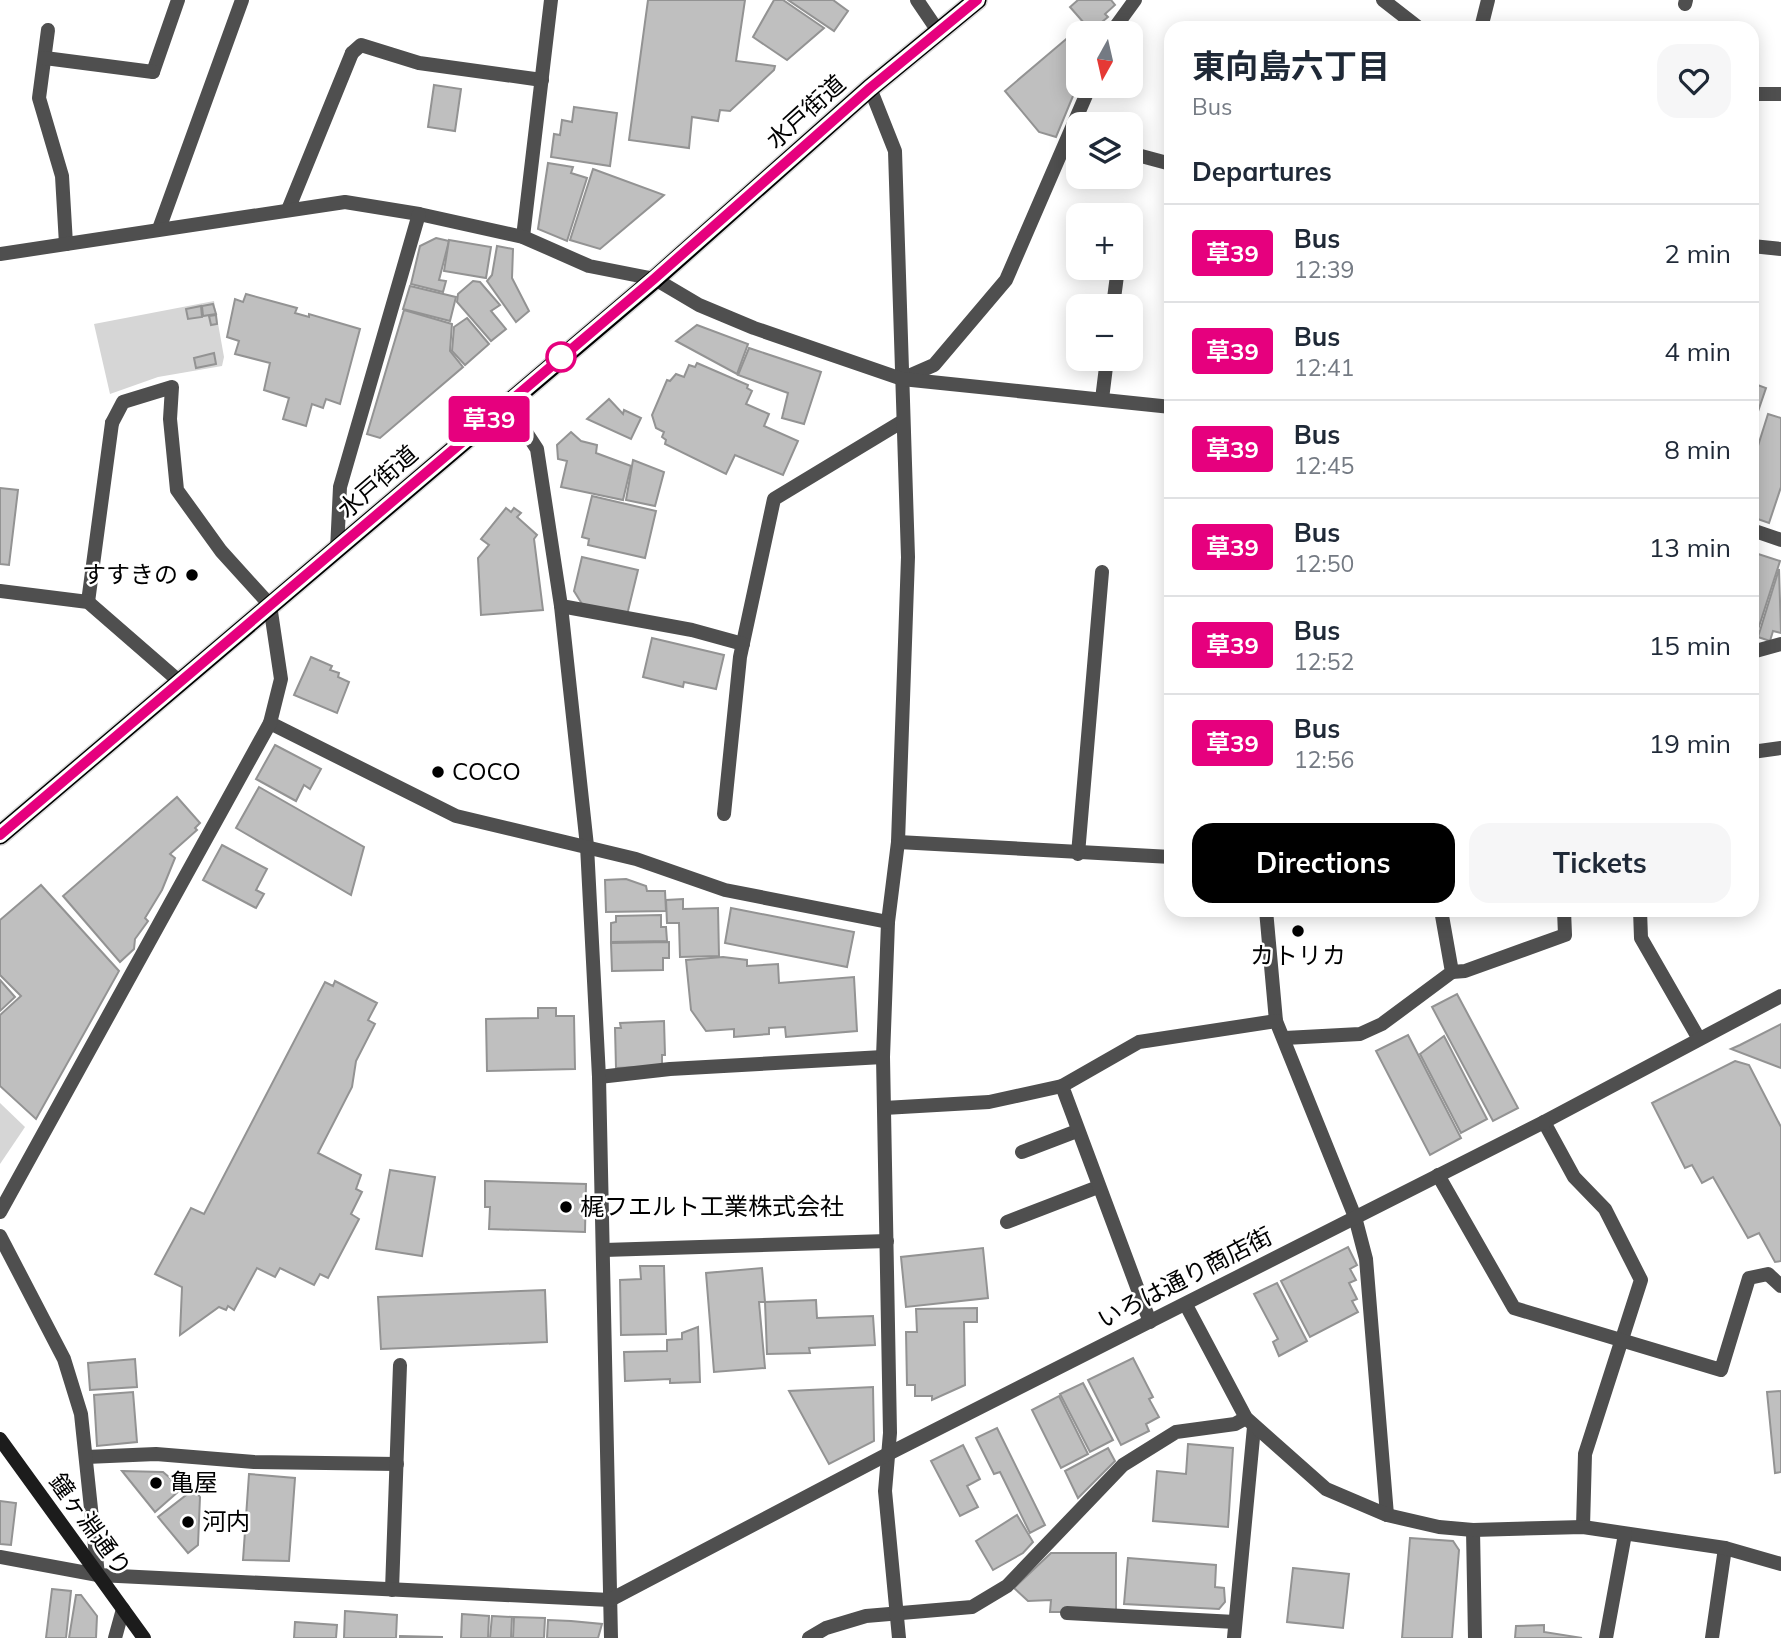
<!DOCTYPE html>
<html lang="en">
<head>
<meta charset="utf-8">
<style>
  body { margin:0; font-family:Mulish,"Noto Sans JP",sans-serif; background:#f6f6f7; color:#1f2937; height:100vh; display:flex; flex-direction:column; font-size:26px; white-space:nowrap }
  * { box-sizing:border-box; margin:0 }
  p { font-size:23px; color:#747a83 }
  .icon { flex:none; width:38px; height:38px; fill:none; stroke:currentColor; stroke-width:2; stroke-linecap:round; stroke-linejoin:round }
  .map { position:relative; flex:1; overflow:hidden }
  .details { position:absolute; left:1164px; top:21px; width:595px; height:896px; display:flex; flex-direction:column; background:#fff; border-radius:21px; box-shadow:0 4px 18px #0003 }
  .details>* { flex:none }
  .badge { padding:0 14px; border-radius:5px; font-size:24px; line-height:46px }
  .needle { width:46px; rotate:188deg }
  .fabs { position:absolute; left:1066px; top:21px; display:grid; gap:14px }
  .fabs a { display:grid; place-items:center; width:77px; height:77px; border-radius:14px; background:#fff; box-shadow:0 4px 18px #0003; font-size:35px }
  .map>.badge { position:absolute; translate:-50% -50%; box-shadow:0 0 0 4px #fff }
  h2 { padding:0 28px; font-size:26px; line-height:63px }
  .round { display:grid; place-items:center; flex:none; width:74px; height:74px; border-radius:21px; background:#f6f6f7 }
  .summary { display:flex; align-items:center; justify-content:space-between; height:119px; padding:0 28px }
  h1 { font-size:33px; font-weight:700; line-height:52px }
  .primary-button { display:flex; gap:14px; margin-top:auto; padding:14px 28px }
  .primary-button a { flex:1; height:80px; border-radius:21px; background:#000; color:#fff; font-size:28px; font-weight:700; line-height:80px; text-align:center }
  .primary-button a+a { background:#f6f6f7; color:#1f2937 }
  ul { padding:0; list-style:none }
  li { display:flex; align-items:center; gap:21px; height:98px; padding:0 28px; border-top:2px solid #e0e1e3 }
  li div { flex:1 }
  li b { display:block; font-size:26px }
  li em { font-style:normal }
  li .badge { min-width:77px; font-weight:700; text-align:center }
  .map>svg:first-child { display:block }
</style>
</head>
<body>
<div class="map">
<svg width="1781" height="1638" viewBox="0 0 1781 1638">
  <rect width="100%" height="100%" fill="#fff"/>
  <g fill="#d6d6d6">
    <path d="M214,301l10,56 -2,9 -64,11 -48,17 -16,-70z"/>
    <path d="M0,1103l25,24 -25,37z"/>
  </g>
  <g fill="#bfbfbf" stroke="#939393" stroke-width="2">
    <path d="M648,0h97l-9,61 39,5 -1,4 -44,41 -10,-1 -2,11 -26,-4 -3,31 -60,-8z"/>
    <path d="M774,0h9l41,28 -37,32 -34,-23z"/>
    <path d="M788,0h45l15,11 -14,20z"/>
    <path d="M1078,0h33l4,5 -10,9 3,3 -17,14 -21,-24z"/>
    <path d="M1078,29l4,4h-4v51l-22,53 -17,-5 -34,-41z"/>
    <path d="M434,85l27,4 -6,42 -27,-4z"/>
    <path d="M574,107l43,6 -7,53 -59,-9 3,-23 6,1 2,-15 10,2z"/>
    <path d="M1752,121h2l-1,76h-1z"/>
    <path d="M548,163l25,4 -2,6 16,5 -20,63 -29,-12z"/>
    <path d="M593,169l71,26 -64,54 -30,-9z"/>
    <path d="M436,238l13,3 -10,39 7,1 -3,11 -32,-8 9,-38z"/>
    <path d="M449,240l42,7 -5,31 -42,-7z"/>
    <path d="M497,246l16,3 -1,29 17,33 -13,11 -29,-41 5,-6z"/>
    <path d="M473,281l7,1 20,23 -9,6 15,18 -15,12 -34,-39 1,-8z"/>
    <path d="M410,286l46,11 -6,24 -47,-12z"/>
    <path d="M246,294l51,14 -2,5 14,4v-3l51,15 -20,75 -14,-5 -3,9 -11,-4 -6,22 -23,-7 6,-21 -25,-8 6,-27 -35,-9 4,-13 -12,-4 8,-38 8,3z"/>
    <path d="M213,304l3,10 -13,2 -1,-10z"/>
    <path d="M201,306l1,11 -14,2 -2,-10z"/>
    <path d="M404,310l48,14 -2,27 13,16 -83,71 -13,-4z"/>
    <path d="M216,315l1,9 -6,1 -2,-9z"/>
    <path d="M467,318l22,26 -24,21 -13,-14 2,-24z"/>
    <path d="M697,325l51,19 -11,30 -61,-33z"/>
    <path d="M749,348l72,24 -17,52 -22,-6 6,-25 -50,-18z"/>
    <path d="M214,353l2,11 -20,4 -2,-10z"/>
    <path d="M697,363l51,22 -1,3 5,3 -6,13 23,10 -5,12 34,15 -15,34 -48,-20 -9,19 -61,-30 1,-4 -4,-3 2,-5 -8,-4 -4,-13 15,-35 3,1 6,-7 8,3 5,-12 6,2z"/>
    <path d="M1752,383l14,5 -14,41z"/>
    <path d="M609,399l14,15 1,-4 17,8 -10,21 -44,-20z"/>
    <path d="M1768,414l13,4v69l-12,36 -17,-6v-52z"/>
    <path d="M571,432l10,9 16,4 -1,8 35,13 -8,34 -62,-13 6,-26 -9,-2 -1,-14z"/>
    <path d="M633,460l31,12 -9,34 -29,-6z"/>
    <path d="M0,488l18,2 -9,75 -9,-1z"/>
    <path d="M592,496l64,15 -11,47 -57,-13 1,-6 -7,-2z"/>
    <path d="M506,508l5,4 3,-4 7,5 -4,4 20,18 -3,4 9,71 -62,5 -3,-57 11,-13 -8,-6z"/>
    <path d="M1752,552l28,9 -25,78h-3z"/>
    <path d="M582,557l56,13 -11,45 -45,-11 -8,-13z"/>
    <path d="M1779,569l2,64 -8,-2 -3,10 -12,-4z"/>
    <path d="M652,638l72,17 -8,34 -32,-7 -1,5 -40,-10z"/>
    <path d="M311,657l21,9 -2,4 9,3 -1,4 11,5 -12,31 -43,-18z"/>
    <path d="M275,745l46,24 -11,20 -6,-4 -8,16 -40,-22z"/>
    <path d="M259,787l105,60 -13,48 -115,-67z"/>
    <path d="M177,797l23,26 -5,5 2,2 -27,24 5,4 -13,32 -17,28 3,3 -13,18 -1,10 -14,13 -57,-66z"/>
    <path d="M222,845l45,24 -11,21 8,4 -8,14 -53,-28z"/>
    <path d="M626,879l20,7 1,5h18l1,20 -60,1 -1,-32z"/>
    <path d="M41,885l78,86 -83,148 -36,-33v-71l21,-19 -21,-21v-55z"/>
    <path d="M683,899v10l35,-1 1,48 -39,1 -1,-34h-12l-1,-23z"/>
    <path d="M731,908l123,24 -7,35 -122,-24z"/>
    <path d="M661,915v12h5l1,14 -56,1v-19l5,-1v-6z"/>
    <path d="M669,942v16h-6v12l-51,1 -1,-28z"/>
    <path d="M723,957l24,3v6l31,-2 1,19 75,-6 3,54 -71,6 -1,-10 -16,1v6l-35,3v-8l-28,2 -15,-21 -5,-50z"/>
    <path d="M0,980l15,17 -15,14z"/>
    <path d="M335,981l42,22 -9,17 7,4 -19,37 -4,26 -34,66 43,22 -5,14 6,3 -11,22 8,5 -31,59 -8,-4 -6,11 -34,-17 -5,9 -18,-9 -23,42 -6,-4 -2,4 -7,-3 -39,28 2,-48 -27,-13 36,-66 13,6 121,-232 8,4z"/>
    <path d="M1457,994l61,114 -25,13 -61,-114z"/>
    <path d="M538,1008h18v8h18l1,53 -88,2 -1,-52 52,-1z"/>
    <path d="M664,1021l1,34h-3v11l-46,2 -1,-40h6l-1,-5z"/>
    <path d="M1781,1024v44l-50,-19 9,-4z"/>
    <path d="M1408,1035l53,103 -31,17 -54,-104z"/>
    <path d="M1444,1036l43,83 -26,14 -41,-79z"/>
    <path d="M1735,1061l14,4 32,62v134l-6,1 -16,-29 -11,5 -35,-61 -11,6 -10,-18 -7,3 -33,-65z"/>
    <path d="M390,1170l45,7 -13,79 -46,-7z"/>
    <path d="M485,1181l101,3 -1,48 -96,-3 1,-22h-5z"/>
    <path d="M1348,1247l9,18 -7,4 6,11 -7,3 8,16 -5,2 6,11 -48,25 -29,-56z"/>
    <path d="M983,1248l5,50 -82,9 -5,-50z"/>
    <path d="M640,1266h24l2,68 -45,1 -1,-55 21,-1z"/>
    <path d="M762,1268l3,34h-6l6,66 -51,4 -8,-99z"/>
    <path d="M1277,1283l30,58 -28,15 -6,-14 5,-3 -24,-45z"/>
    <path d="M545,1290l2,52 -166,7 -3,-52z"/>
    <path d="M816,1300l1,18 56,-2 2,29 -66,3 1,5 -43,1 -2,-52z"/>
    <path d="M977,1308v14h-13l1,63 -33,15v-4h-17v-11h-8l-1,-53h11l-1,-23z"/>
    <path d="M698,1327l2,55 -30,1v-4l-45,2 -1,-29 43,-1v-11l15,-1v-6z"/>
    <path d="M1133,1358l20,39 -4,2 10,18 -13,7 3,7 -28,14 -33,-65z"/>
    <path d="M135,1359l2,28 -47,3 -2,-27z"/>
    <path d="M1083,1383l30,57 -23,12 -30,-58z"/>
    <path d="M873,1387l1,54 -45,23 -40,-73z"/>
    <path d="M1781,1391v81l-6,1 -8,-81z"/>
    <path d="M133,1392l4,50 -40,4 -3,-51z"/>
    <path d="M1059,1396l29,58 -27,14 -29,-58z"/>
    <path d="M997,1428l48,97 -15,8 -30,-61 -6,2 -18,-36z"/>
    <path d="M1188,1444l45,4 -5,79 -75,-6 4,-50 29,3z"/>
    <path d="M963,1445l17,34 -13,7 11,21 -18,9 -29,-55z"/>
    <path d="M1108,1448l7,13 -37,37 -13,-27z"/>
    <path d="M122,1471l41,1 7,6 7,-5 10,11 -32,28z"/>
    <path d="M249,1474l46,4 -6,83 -46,-1z"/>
    <path d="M194,1489l6,8 -2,48 -10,8 -30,-36z"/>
    <path d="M0,1501l16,2 -5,42 -11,-1z"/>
    <path d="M1017,1515l16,27 -10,11 -30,17 -17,-29z"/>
    <path d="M1410,1538l43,3 6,9 -7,88h-50z"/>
    <path d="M1051,1553h65v59h-66l1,-12 -23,1 -14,-13z"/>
    <path d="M1128,1558l88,7 -1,22 9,1 1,14 -6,7 -95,-5z"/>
    <path d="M1293,1568l56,6 -6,54 -56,-6z"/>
    <path d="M52,1589l19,2 -5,47h-20z"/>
    <path d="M76,1595h5l16,21 -1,22h-27z"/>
    <path d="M345,1611l52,4 -1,23h-52z"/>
    <path d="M462,1614l27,2 -1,22h-27z"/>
    <path d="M492,1616l20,1 -1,21h-21z"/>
    <path d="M514,1617l31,1 -1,20h-31z"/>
    <path d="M548,1620l23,1 31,3 -4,14h-51z"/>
    <path d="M295,1622l42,3 -1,13h-42z"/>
    <path d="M1544,1625v7l38,6h-67l1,-12z"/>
    <path d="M400,1636l42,1v1h-42z"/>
  </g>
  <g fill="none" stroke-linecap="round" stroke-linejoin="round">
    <g stroke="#dbdbdb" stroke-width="22">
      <path id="trunk" d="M0,835l655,-556 215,-191 107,-88"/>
    </g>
    <g stroke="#4f4f4f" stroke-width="14">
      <path d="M1383,0l36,28"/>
      <path d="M1685,4l1,-4"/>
      <path d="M1111,33l24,-33"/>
      <path d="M153,72l25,-72"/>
      <path d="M1752,94h29"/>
      <path d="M1130,153l41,11"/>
      <path d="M288,210l64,-157"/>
      <path d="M159,229l83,-229"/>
      <path d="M1752,246l29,3"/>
      <path d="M1113,306l5,-38"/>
      <path d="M902,379l32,-14 72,-85 84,-194"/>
      <path d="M1102,399l5,-40"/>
      <path d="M88,602l24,-179"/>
      <path d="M1752,652l29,-8"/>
      <path d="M1752,752l29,-4"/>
      <path d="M724,814l16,-157 34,-158 129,-78"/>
      <path d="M898,842l273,15"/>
      <path d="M1078,854l24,-282"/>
      <path d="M1640,910l1,28 58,101"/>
      <path d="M1452,972l13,-1 100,-36 -1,-25"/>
      <path d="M1285,1038l75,-4 22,-10 70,-52 -11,-62"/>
      <path d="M599,1077l71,-8 213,-12"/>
      <path d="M884,1108l105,-6 73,-16"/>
      <path d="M1544,1122l30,55 31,32 36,71 -56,174 -2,73"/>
      <path d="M1438,1175l76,133 207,62 28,-92 19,-4 13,12"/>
      <path d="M1355,1217l11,42 21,256"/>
      <path d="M604,1250l283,-9"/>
      <path d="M86,1457l70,-3 98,8 143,2"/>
      <path d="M1473,1530l2,108"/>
      <path d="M392,1590l8,-225"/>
      <path d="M1067,1613l168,9"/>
      <path d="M809,1638l17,-10 40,-12 106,-9 35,-21 116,-121 53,-33 59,-8 11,-6"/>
      <path d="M1234,1638l20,-211"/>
      <path d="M1712,1638l13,-90"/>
    </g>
    <g stroke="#4f4f4f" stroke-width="14">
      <path d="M917,0l21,31"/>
      <path d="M1481,28l7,-28"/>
      <path d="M48,30l-9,68 23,78 4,68"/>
      <path d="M352,53l9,-8 58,18 123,17"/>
      <path d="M45,58l108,14"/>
      <path d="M870,88l25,63 13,406 -10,285 -10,80 -5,135 7,376 -5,58 14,147"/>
      <path d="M523,237l28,-237"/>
      <path d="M0,254l345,-52 74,12 104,23 66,29 66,13 44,26 55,23 148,51 269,28"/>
      <path d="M507,403l30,46 24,157 26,240 12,231 12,561"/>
      <path d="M1752,530l29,10"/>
      <path d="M337,550l3,-63 79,-273"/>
      <path d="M0,591l88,11 92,80"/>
      <path d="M561,606l131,24 51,14"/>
      <path d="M270,723l186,93 180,43 89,31 163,32"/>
      <path d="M1266,910l10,111 79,196"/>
      <path d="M1022,1152l55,-21"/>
      <path d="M0,1212l270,-489 11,-44 -11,-74 -49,-54 -44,-61 -7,-71 2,-32 -49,15 -11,21"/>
      <path d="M1007,1222l91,-35"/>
      <path d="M0,1236l64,123 17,55 17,161"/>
      <path d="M1186,1305l60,113 80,71 61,26 52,12 34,3 110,-3 142,21 56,16"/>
      <path d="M1150,1322l-88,-236 77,-44 137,-21"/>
      <path d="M0,1557l98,18 512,25"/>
      <path d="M610,1600l276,-145 658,-333 237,-126"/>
      <path d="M115,1638l8,-29"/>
      <path d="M1606,1638l19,-104"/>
    </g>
    <path stroke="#1c1c1c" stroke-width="14" d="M0,1439l144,199"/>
    <use href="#trunk" stroke="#000" stroke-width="19"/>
  </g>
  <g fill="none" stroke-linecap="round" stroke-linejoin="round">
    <g stroke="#fff" stroke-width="16">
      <path id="line" d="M0,835l654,-556 216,-191 107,-88"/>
    </g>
    <use href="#line" stroke="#e6007e" stroke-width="10"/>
  </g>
  <circle fill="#fff" stroke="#e6007e" stroke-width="3.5" cx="561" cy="357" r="14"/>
  <g fill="#000" stroke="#fff" stroke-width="2.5">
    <circle cx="192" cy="575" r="7"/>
    <circle cx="438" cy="772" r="7"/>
    <circle cx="1298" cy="931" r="7"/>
    <circle cx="566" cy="1207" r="7"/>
    <circle cx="156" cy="1483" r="7"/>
    <circle cx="188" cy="1522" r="7"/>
  </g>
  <g text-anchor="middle" stroke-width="5" stroke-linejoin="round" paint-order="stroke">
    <g font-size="24" fill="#000" stroke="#fff">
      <text transform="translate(806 112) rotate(-42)" y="8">水戸街道</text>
      <text transform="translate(378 482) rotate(-41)" y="8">水戸街道</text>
      <text transform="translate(1185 1278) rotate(-27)" y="8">いろは通り商店街</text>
      <text transform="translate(90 1525) rotate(54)" y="8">鐘ヶ淵通り</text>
    </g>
    <g font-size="24" fill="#000" stroke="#fff" text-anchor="start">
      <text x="178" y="583" text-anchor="end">すすきの</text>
      <text x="452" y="780">COCO</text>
      <text x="1298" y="964" text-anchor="middle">カトリカ</text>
      <text x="580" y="1215">梶フエルト工業株式会社</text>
      <text x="170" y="1491">亀屋</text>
      <text x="202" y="1530">河内</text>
    </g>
  </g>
</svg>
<div class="fabs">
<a><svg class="needle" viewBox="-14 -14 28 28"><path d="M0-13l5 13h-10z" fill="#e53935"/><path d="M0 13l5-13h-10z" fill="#747a83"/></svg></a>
<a><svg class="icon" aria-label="layers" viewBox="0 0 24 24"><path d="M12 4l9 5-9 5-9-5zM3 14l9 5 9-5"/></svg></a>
<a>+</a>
<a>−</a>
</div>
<b class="badge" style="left:489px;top:419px;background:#e6007e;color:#fff">草39</b>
<section class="details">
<div class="summary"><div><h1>東向島六丁目</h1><p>Bus</p></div><a class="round"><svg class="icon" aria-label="heart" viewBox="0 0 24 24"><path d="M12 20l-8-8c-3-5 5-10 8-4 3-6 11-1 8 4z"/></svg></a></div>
<h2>Departures</h2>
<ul>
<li><span class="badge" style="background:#e6007e;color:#fff">草39</span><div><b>Bus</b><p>12:39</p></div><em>2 min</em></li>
<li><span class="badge" style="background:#e6007e;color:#fff">草39</span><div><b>Bus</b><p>12:41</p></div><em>4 min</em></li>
<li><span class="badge" style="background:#e6007e;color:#fff">草39</span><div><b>Bus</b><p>12:45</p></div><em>8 min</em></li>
<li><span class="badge" style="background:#e6007e;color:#fff">草39</span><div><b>Bus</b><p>12:50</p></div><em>13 min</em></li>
<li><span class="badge" style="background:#e6007e;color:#fff">草39</span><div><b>Bus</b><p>12:52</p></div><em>15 min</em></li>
<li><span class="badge" style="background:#e6007e;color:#fff">草39</span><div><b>Bus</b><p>12:56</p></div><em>19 min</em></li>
</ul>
<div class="primary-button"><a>Directions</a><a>Tickets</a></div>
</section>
</div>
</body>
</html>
